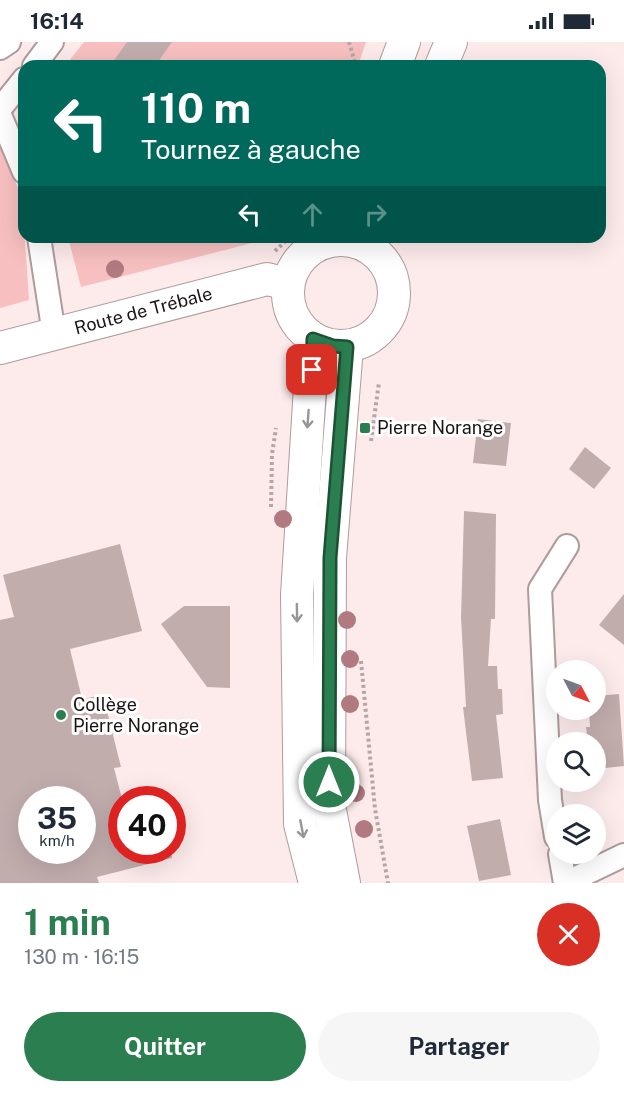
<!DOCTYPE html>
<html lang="fr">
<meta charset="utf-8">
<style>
body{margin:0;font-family:"Public Sans",sans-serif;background:#f6f6f7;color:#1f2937;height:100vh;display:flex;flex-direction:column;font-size:22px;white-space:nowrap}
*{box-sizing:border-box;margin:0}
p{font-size:20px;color:#747a83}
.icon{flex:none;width:33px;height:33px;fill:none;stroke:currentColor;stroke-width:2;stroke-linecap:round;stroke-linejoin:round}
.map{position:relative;height:841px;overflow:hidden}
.sheet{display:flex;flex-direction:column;background:#fff;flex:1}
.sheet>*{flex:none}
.banner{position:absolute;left:18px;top:18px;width:588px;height:183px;border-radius:18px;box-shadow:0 6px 24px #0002;background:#00695c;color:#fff;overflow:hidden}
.needle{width:39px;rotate:131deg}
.fabs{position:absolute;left:546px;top:618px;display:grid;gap:12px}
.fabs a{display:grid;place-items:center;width:60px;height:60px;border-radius:50%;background:#fff;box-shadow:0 6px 24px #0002;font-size:30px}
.speed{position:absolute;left:18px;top:744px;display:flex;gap:12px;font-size:30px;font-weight:700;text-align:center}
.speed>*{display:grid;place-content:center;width:78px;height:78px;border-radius:50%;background:#fff;box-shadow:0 6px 24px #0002;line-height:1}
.speed small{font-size:15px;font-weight:400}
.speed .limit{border:9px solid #d22;background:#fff;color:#111}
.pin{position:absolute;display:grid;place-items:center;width:51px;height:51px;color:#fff;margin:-26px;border-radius:12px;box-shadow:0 3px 9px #0006}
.me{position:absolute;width:66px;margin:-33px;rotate:0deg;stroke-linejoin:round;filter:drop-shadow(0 0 4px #0008)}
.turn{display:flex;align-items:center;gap:21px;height:126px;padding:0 24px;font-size:27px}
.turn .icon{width:78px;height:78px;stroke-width:2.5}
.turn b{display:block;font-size:42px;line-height:51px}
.lanes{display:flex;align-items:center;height:57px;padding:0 24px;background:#0003;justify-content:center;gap:30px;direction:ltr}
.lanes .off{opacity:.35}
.round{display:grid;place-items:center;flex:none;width:63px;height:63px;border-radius:32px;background:#f6f6f7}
.overview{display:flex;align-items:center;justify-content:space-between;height:102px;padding:0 24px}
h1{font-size:36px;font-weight:700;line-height:45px;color:#2b7e4f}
.action{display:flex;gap:12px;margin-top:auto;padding:12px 24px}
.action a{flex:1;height:69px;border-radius:36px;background:#2b7e4f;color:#fff;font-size:24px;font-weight:700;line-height:69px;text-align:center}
.action a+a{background:#f6f6f7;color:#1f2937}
.status{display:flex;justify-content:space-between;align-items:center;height:42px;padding:0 30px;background:#fff;direction:ltr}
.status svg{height:16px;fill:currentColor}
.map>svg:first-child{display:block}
.green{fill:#f7bfc0}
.building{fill:#c2adad;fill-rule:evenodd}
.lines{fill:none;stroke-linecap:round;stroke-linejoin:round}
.street-casing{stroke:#af9b9b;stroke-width:26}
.secondary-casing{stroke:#af9b9b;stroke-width:34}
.path{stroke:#b4a6a6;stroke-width:4;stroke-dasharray:3 3;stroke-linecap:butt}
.street{stroke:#fff;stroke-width:22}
.secondary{stroke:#fff;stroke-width:32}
.tree{fill:#b17a80}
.oneway{stroke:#989595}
.route-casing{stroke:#1c5233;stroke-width:15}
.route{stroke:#2b7e4f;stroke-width:10}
.poi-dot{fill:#2b7e4f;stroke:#fff;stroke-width:2}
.labels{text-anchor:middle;stroke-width:6;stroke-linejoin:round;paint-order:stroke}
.street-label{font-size:18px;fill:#1b1313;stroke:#fff}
.poi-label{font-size:18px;fill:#1b1313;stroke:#fff;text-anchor:start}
</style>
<div class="status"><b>16:14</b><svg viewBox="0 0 49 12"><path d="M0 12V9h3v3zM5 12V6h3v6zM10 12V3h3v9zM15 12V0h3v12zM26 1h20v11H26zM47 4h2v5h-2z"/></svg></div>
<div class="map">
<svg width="624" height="841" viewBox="0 0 624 841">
<rect width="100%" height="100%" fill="#fdebeb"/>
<g class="green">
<polygon points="84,0 366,0 358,24 65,24"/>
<polygon points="0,105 22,155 29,258 0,266"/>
<polygon points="68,195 265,195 260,199 81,245"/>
</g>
<g class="building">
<polygon points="127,0 172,0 155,24 110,24"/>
<polygon points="478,377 511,381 506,424 473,421"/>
<polygon points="585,405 611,426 594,447 569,427"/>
<polygon points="464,469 496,472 495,577 491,577 488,624 497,624 498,647 502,647 503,672 496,673 503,736 472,739 463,665 466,665 461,576"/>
<path d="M120,502l22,87 -72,18 12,50 21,-4 18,72 -7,1 8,31v51h49l1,8 -75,19 2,6h-99v-263l14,-3 -11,-42zM32,758h50v50h-50z"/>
<polygon points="624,552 624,603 599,583"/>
<polygon points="184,564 230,564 230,646 207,645 161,582"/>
<polygon points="619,652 624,724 596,727 596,700 588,700 586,685 590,685 589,668 596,668 596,654"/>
<polygon points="500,777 511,833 479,839 467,784"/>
</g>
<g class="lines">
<defs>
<g id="street">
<polyline points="0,6 9,0"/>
<polyline points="34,24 52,0"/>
<polyline points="0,67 24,37"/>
<polyline points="0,73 24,130"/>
<polyline points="39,195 54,292"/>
<polyline points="556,795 550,758 540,547 567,504"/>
<polyline points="560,812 565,841"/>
<polyline points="566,841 624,813"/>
</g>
<g id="secondary">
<polyline points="395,24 404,0"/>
<polyline points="441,24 451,0"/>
<circle cx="341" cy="251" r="53"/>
<polyline points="313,297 297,553 300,782 315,841"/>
<path id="s1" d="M0,306l267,-69 21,5"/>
<polyline points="344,841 329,763 330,516 347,305"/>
</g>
</defs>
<use href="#street" class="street-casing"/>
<use href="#secondary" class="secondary-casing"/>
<g class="path">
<polyline points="349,0 356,24"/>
<polyline points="275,209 290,195"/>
<polyline points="371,399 379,340"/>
<polyline points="271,465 272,412 276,386"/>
<polyline points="361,619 375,767 388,841"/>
</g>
<use href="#street" class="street"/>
<use href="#secondary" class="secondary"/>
</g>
<g class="tree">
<circle cx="115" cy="227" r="9"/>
<circle cx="283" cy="477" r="9"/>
<circle cx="347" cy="578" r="9"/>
<circle cx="350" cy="617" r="9"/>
<circle cx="350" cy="662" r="9"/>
<circle cx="356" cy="751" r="9"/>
<circle cx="364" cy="787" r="9"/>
</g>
<defs><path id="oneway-shaft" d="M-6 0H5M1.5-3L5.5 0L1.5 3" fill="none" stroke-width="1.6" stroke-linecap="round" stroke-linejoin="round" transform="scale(1.5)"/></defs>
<g class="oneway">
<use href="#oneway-shaft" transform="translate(308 377) rotate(94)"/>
<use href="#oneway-shaft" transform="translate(297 571) rotate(89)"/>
<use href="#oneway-shaft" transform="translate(302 787) rotate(79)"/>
</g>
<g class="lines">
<defs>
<polyline id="route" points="312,328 313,297 333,304 347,305 330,516 329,740"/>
</defs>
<use href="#route" class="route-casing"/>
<use href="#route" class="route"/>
</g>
<g class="poi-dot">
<rect x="359" y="380" width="12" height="12" rx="3"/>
<circle cx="61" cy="673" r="6"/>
</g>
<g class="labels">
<g class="street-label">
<text dy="6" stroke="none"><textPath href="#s1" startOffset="148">Route de Trébale</textPath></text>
</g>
<g class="poi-label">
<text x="377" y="392">Pierre Norange</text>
<text x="73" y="669">Collège<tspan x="73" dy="21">Pierre Norange</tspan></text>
</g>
</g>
</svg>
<div class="fabs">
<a><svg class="needle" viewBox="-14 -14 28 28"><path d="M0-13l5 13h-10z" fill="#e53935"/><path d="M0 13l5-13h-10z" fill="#747a83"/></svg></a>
<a><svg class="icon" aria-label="search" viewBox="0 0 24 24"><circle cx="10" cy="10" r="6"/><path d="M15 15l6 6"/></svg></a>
<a><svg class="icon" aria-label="layers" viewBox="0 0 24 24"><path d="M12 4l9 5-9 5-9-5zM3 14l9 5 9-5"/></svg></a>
</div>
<div class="speed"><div>35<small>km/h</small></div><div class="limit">40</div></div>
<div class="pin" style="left:312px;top:328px;background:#d93025"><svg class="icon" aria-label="arrive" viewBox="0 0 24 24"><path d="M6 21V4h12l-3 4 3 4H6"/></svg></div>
<svg class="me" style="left:329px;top:740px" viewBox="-20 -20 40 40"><circle r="17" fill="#2b7e4f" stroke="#fff" stroke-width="3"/><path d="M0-11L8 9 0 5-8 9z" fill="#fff"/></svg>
<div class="banner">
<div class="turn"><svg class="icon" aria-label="left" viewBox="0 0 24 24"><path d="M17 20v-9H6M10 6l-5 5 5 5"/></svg><div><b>110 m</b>Tournez à gauche</div></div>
<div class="lanes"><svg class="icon" aria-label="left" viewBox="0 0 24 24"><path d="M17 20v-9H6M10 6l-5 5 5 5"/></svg><svg class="icon off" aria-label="ahead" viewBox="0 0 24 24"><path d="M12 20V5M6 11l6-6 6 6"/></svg><svg class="icon off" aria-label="right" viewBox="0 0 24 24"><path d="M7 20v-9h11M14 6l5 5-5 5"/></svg></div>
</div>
</div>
<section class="sheet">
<div class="overview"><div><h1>1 min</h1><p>130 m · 16:15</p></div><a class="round" style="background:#d93025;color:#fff"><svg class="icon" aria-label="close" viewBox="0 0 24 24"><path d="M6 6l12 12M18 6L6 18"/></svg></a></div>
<div class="action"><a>Quitter</a><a>Partager</a></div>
</section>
